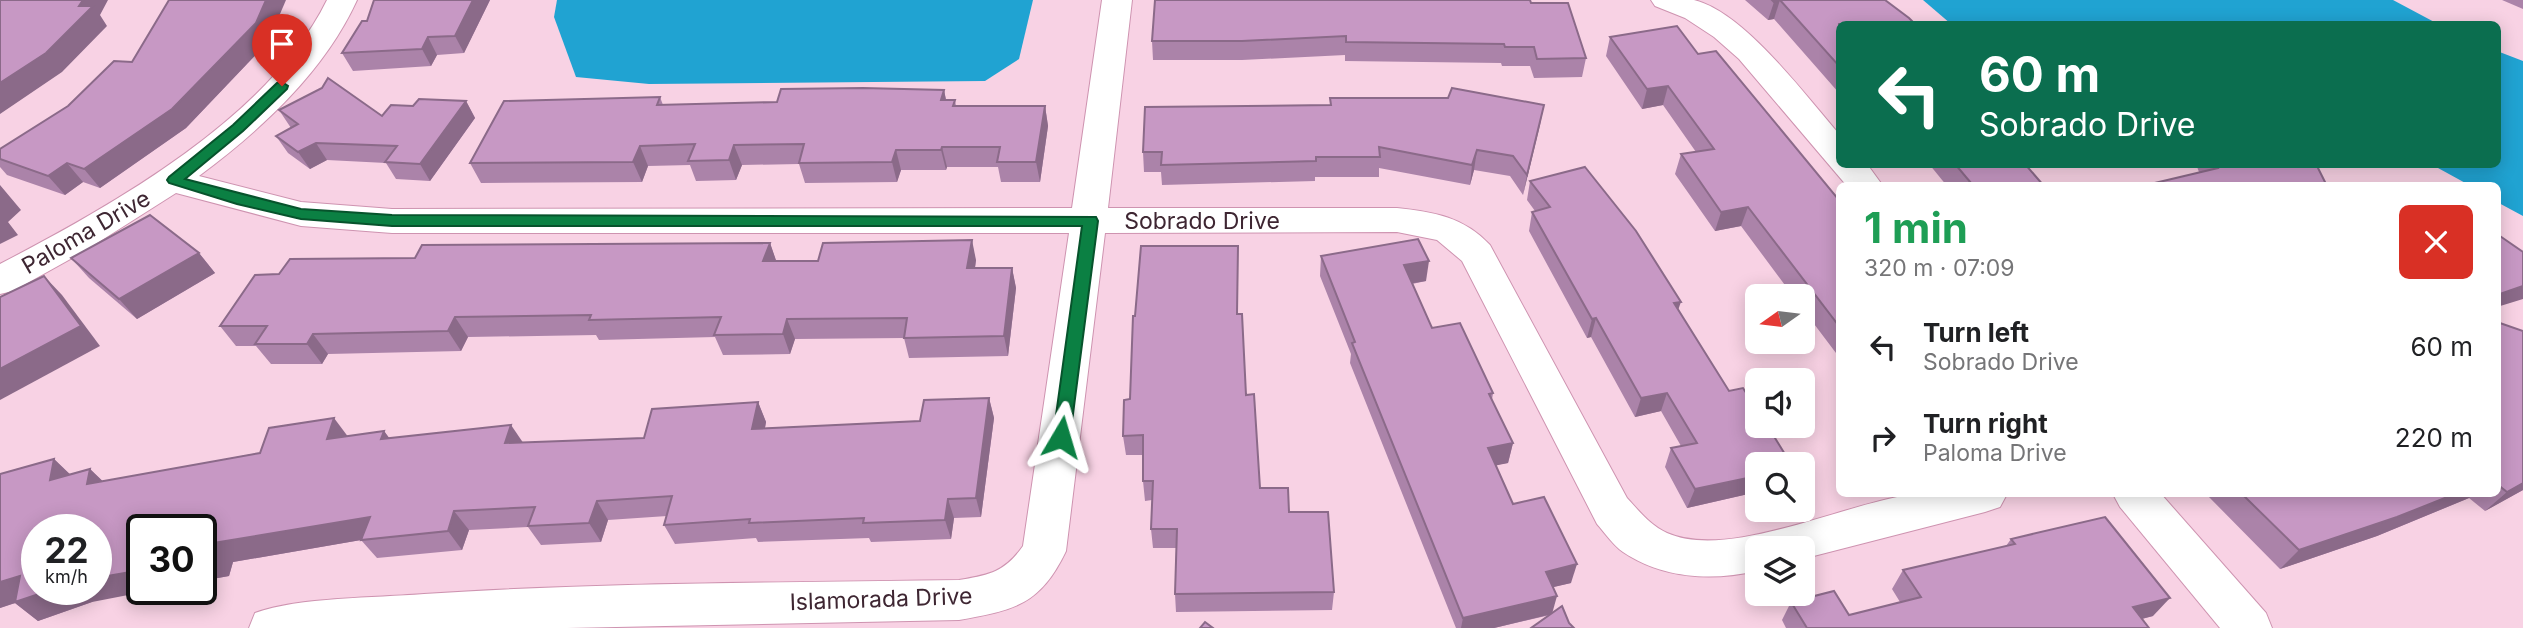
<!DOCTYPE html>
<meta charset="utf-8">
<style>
body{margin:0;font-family:Inter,sans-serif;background:#f6f6f6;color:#202124;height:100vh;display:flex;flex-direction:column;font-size:26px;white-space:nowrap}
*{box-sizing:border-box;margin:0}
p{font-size:23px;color:#757577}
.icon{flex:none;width:38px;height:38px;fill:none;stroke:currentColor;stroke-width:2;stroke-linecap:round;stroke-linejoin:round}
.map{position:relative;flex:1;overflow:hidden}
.details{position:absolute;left:1836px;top:182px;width:665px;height:315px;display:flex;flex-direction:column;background:#fff;border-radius:10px;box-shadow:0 4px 18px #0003}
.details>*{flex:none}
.guide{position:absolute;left:1836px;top:21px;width:665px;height:147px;border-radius:10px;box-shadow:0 4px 18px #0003;background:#0b6e4f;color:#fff;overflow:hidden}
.needle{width:46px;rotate:256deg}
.tools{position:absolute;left:1745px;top:284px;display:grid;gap:14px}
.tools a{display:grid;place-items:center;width:70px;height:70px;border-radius:10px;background:#fff;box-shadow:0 4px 18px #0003;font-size:35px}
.speed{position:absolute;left:21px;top:514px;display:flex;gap:14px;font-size:35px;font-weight:700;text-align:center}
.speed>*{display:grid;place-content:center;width:91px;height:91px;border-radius:50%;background:#fff;box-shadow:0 4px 18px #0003;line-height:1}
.speed small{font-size:18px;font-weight:400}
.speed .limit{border:4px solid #111;border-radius:10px;background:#fff;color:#111}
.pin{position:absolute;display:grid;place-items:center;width:60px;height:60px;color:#fff;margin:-72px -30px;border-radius:50% 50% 50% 0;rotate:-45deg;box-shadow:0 0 7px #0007}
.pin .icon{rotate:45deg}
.me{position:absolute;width:77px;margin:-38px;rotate:7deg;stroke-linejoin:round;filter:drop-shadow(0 0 5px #0008)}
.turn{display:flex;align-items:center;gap:24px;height:147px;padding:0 28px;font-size:32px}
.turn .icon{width:91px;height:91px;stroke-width:2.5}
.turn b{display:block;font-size:49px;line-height:60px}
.round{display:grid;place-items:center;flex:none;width:74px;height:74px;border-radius:10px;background:#f6f6f6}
.head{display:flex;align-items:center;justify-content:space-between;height:119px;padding:0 28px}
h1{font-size:42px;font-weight:700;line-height:52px;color:#1e9e55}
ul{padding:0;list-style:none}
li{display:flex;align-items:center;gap:21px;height:91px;padding:0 28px}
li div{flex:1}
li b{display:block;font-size:26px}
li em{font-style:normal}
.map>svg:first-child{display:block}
.water{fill:#20a3d2}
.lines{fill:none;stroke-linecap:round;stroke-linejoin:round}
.minor-casing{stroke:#ce93b0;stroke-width:2}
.minor{fill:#fff;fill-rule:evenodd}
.wall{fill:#ab83a9}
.shaded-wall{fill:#8b6a89}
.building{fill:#c798c4;stroke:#8b6a89;stroke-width:2}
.route{fill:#0b8043;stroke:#07532c;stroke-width:2}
.labels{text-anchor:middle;stroke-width:6;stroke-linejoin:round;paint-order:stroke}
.street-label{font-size:23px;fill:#3e2632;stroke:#fff}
</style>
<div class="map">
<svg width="2523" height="628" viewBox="0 0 2523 628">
<rect width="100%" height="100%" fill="#f8d2e4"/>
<g class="water">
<polygon points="557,0 1033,0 1019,59 985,81 649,84 576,77 554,17"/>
<polygon points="1923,0 2393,0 2438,24 1951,24"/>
<polygon points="2497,51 2523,61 2523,216 2497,202 2497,186 2469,185 2438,168 2425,165 2497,164"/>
</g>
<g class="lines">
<defs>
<g id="minor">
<path d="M327,0h30c-33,72 -95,129 -158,176l102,26 91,7 680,-1 30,-208h30l-24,208h289c37,4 67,9 93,37l137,253c13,14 23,27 40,35 63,28 182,-32 249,-39 28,-4 63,-3 91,0l-7,13 -15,5 -183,47v-11h-45v23c-45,10 -94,8 -134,-19 -10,-7 -18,-19 -26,-28l-135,-263 -25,-21 -40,-8 -292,1 -39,318c-26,54 -51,59 -107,69l-392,8h-318l6,-15c44,-16 120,-15 169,-19 178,-12 357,-11 535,-14 30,-5 46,-8 64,-34l46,-313h-677l-91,-7 -125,-33 -93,59 -70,39 -13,3v-30c113,-59 269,-146 327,-264z"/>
<path d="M1651,0c13,0 30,0 43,0 50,12 111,95 145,134v30h28l16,22h-36l-108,-127 -25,-22 -29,-19 -30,-12z"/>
<polygon points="2113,494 2161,494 2266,613 2272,628 2220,628 2120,507"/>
</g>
</defs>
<use href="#minor" class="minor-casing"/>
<use href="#minor" class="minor"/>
</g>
<g class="wall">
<polygon points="490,0 464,53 437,55 431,66 353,71 342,53 367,21"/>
<polygon points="1745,0 1885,0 1839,24 1839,93 1774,19 1768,20"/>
<polygon points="2502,0 2523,0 2523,9"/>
<polygon points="1531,3 1586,58 1582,77 1534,78 1530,66 1502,66 1501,63 1345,61 1345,55 1242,60 1153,60 1152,41"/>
<polygon points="1610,37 1698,54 1839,200 1839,357 1802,308 1802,296 1793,296 1741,226 1715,231 1675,174 1681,154 1696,152 1663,105 1642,109 1606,56"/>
<polygon points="268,42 186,128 100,188 83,182 65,195 7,175 0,167 0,149 68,106"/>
<polygon points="322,88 382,116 413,106 466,101 475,118 430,181 396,179 386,163 327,160 310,169 288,153 276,136 291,128 279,110"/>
<polygon points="944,90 946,100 955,100 956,106 1045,106 1048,126 1040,182 1001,182 998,167 947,167 946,170 901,170 897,182 805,183 799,164 742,165 736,180 696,181 690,165 648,166 642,182 481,183 470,163 660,97 663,105 777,102"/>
<polygon points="1330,98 1544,105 1523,195 1510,176 1474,170 1470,185 1379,168 1379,177 1315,177 1315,181 1162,185 1161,172 1144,172 1143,152 1330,105"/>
<polygon points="1929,164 2025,164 2044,186 1947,186"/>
<polygon points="2196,164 2316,164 2199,172"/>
<polygon points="1530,181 1678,310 1757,464 1757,492 1687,508 1665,467 1671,448 1681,446 1661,411 1635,417 1591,337 1587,338 1529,231 1532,212 1535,211 1527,200"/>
<polygon points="770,243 776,261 976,260 975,268 1012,268 1016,288 1008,356 909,358 904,338 795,339 790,354 723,355 715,337 599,340 596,335 468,337 461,351 328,354 322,364 271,364 256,346 236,346 220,326 279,274 415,258"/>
<polygon points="1238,246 1238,314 1246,395 1260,488 1289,512 1334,592 1332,610 1176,612 1175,594 1176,548 1153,548 1151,529 1152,500 1145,501 1143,481 1143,455 1126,455 1123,436 1130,399 1135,316"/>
<polygon points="199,253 215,273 137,319 89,278 71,258"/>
<polygon points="1321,256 1426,281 1412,284 1432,328 1493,393 1492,400 1513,443 1508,463 1495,465 1513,504 1571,583 1553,587 1550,615 1494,628 1456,628 1350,363 1351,354 1320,276"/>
<polygon points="2497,322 2523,490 2485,511 2469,498 2377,536 2280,569 2207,495 2208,494 2497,494"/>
<polygon points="989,398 994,418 981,517 954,518 951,539 871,542 869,538 758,542 756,538 675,544 664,525 667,516 608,520 601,542 541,545 528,527 469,530 462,550 377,558 361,540 233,562 229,576 201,581 201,530 92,602 38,621 15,603 0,608 0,474 54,459 70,475 90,469 103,482 348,436 384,431 389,438 523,443 644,438 758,402 766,422 765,428 920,421"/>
<polygon points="2011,539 2153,616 2142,619 2149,628 1786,628 1782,620 1791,602 1849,615 1900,602 1892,589 1903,570 2006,546"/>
</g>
<g class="shaded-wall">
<polygon points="83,0 108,0 100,15 107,26 62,72 0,114 0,83 79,6"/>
<polygon points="266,0 286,0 268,42 186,128 100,188 84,169"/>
<polygon points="473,0 490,0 464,53 455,36"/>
<polygon points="1780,0 1774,19 1768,20 1774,2"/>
<polygon points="428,37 437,55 431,66 422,49"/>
<polygon points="1668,86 1663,105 1642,109 1647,89"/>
<polygon points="944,90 948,110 941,100"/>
<polygon points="466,101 475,118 430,181 420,164"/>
<polygon points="1544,105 1540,125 1523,195 1527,175"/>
<polygon points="1045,106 1048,126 1040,182 1036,162"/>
<polygon points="316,143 327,160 310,169 298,152"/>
<polygon points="734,145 742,165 736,180 729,160"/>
<polygon points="640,146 648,166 642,182 633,162"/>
<polygon points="942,147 947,167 946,170 941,150"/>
<polygon points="896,150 901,170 897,182 892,162"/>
<polygon points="1477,150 1474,170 1470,185 1472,165"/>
<polygon points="67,163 83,182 65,195 48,176"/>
<polygon points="0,185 21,210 8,222 18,235 0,244"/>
<polygon points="1748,207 1741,226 1715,231 1721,212"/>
<polygon points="972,240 976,260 972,288 967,268"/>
<polygon points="770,243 777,263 763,261"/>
<polygon points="199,253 215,273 137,319 119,299"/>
<polygon points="1429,261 1426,281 1402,285 1404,265"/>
<polygon points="1012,268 1016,288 1008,356 1004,336"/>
<polygon points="44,276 62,295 100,346 0,400 0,369"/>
<polygon points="2523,286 2523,299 2497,307 2497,295"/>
<polygon points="1681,302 1674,321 1674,303"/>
<polygon points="455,317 468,337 461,351 448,331"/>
<polygon points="1596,318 1591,337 1587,338 1592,319"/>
<polygon points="787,319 795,339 790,354 783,334"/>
<polygon points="313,334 328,354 322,364 307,344"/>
<polygon points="1667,393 1661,411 1635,417 1641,398"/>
<polygon points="989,398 994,418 981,517 976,498"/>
<polygon points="758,402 766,422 761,448 752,429"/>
<polygon points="334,418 349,438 327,439"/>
<polygon points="511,425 524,444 505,443"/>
<polygon points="384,431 398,450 381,439"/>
<polygon points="1513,443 1508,463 1484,468 1488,448"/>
<polygon points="54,459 74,478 50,480"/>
<polygon points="90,469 110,488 87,484"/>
<polygon points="1757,476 1757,492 1687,508 1695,489"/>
<polygon points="2523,483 2523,490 2485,511 2507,492"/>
<polygon points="2455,494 2474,494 2469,498 2377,536 2280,569 2299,550"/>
<polygon points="948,499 954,518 951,539 945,520"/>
<polygon points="597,501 608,520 601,542 589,523"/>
<polygon points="454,511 469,530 462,550 448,531"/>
<polygon points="370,517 361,540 233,562 229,576 201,581 201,558 214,543"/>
<polygon points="1577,564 1571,583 1541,590 1546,572"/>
<polygon points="142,570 142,590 154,590 92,602 38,621 15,603 0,608 0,582 20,576 51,590 96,590 96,578"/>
<polygon points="1557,596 1552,614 1494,628 1461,628 1463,618"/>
<polygon points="2170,598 2153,616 2117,625 2133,607"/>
</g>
<g class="building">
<polygon points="0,0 83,0 79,6 93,6 46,53 0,83"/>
<polygon points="169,0 266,0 256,23 172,109 84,169 67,163 48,176 0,159 0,149 68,106 114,61 132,62"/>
<polygon points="374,0 473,0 455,36 428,37 422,49 342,53 362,21 367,21"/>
<polygon points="1155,0 1530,0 1531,3 1568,3 1586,58 1537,59 1534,47 1505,47 1504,44 1346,42 1346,36 1242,41 1152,41"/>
<polygon points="1772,0 1885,0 1909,18 1915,24 1839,24 1839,66 1780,0 1774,2"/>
<polygon points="1677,26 1698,54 1716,51 1839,200 1839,326 1748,207 1721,212 1681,154 1714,149 1668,86 1647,89 1610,37"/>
<polygon points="328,78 382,116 391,105 413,106 419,99 466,101 420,164 385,162 397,146 316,143 298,152 276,136 298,124 279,110 322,88"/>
<polygon points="863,88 944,90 941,100 955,100 953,106 1045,106 1036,162 997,162 1000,147 942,147 941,150 896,150 892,162 799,163 804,144 734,145 729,160 688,161 695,144 640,146 633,162 470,163 504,101 660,97 657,105 777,102 781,89"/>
<polygon points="1452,88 1544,105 1527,175 1513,156 1477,150 1472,165 1379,147 1380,157 1316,157 1316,161 1161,165 1162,152 1143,152 1145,107 1331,105 1330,98 1448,98"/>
<polygon points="1955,164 2025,164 2044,186 1958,186 1971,183"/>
<polygon points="2216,164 2316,164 2327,186 2142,186 2218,168"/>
<polygon points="1585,167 1636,231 1681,302 1674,303 1729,391 1743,388 1757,410 1757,425 1767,425 1791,464 1757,464 1757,476 1695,489 1671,448 1697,443 1667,393 1641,398 1596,318 1592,319 1532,212 1550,207 1530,181"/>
<polygon points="150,215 199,253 119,299 71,258"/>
<polygon points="2497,234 2523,252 2523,286 2497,295"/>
<polygon points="1418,239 1429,261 1404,265 1432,328 1460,323 1493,393 1489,394 1513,443 1488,448 1513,504 1544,497 1577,564 1546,572 1557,596 1463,618 1352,343 1355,342 1321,256"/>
<polygon points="972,240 967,268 1012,268 1004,336 904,338 907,318 787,319 783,334 714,335 721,317 589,320 591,315 455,317 448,331 313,334 307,344 255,344 267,326 220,326 255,275 279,274 290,259 415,258 422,245 770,243 763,261 818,261 823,243"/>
<polygon points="1141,246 1238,246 1237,314 1242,314 1246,395 1254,394 1260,488 1288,488 1289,512 1328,512 1334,592 1175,594 1177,529 1151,529 1153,481 1143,481 1143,435 1123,436 1124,400 1130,399 1133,316 1135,316"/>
<polygon points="44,276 81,326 0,369 0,297"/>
<polygon points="2497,322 2523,331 2523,483 2507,492 2497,484"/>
<polygon points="989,398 976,498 948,499 945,520 863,523 864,518 749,523 750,519 664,525 672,496 597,501 589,523 528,526 535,507 454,511 448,531 361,540 370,517 214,543 210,557 201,558 201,530 142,530 142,570 96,578 96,530 37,530 37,590 51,590 15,602 20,576 0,582 0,474 54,459 50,480 90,469 87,484 260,453 269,428 334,418 327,439 384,431 381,439 511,425 505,443 644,438 652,409 758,402 752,429 920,421 924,400"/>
<polygon points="2242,494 2455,494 2397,517 2299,550"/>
<polygon points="2105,517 2170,598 2133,607 2149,628 1807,628 1791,602 1834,591 1849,615 1921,597 1903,570 2015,544 2011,539"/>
<polygon points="1562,606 1569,623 1574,628 1531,628"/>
<polygon points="1205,622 1213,628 1200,628"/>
</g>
<polygon class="route" points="282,82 288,86 287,89 243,131 185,179 301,209 392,215 1096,217 1098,221 1070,437 1067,441 1055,441 1053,437 1082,226 392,226 301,219 237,204 169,183 167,180 169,177 233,125 277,83"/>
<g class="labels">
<g class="street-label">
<text x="1202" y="229">Sobrado Drive</text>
<text transform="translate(86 232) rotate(-30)" y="8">Paloma Drive</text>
<text transform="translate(881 599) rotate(-2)" y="8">Islamorada Drive</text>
</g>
</g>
</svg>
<div class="tools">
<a><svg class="needle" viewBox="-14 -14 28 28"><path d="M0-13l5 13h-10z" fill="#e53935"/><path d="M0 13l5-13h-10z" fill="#757577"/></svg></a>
<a><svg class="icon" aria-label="sound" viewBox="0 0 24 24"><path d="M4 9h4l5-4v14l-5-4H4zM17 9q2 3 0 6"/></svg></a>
<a><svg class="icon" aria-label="search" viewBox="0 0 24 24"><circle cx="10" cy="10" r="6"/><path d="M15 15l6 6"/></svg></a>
<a><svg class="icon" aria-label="layers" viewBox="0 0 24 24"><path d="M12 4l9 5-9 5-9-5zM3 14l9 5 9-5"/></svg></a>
</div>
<div class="speed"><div>22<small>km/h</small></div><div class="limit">30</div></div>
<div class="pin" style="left:282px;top:86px;background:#d93025"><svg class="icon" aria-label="arrive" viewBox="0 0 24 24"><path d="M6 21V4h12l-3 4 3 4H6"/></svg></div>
<svg class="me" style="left:1061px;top:437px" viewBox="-20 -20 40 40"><path d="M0-17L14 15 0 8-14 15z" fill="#0b8043" stroke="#fff" stroke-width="4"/></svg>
<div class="guide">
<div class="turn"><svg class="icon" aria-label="left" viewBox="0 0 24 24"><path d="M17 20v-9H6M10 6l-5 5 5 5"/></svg><div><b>60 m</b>Sobrado Drive</div></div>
</div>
<section class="details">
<div class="head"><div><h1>1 min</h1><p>320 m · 07:09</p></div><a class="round" style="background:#d93025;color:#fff"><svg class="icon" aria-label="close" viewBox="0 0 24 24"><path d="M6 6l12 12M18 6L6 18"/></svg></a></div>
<ul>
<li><svg class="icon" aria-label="left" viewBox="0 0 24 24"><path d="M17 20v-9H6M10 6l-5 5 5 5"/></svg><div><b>Turn left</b><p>Sobrado Drive</p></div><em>60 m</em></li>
<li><svg class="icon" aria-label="right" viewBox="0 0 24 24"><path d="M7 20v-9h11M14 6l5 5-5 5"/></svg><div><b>Turn right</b><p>Paloma Drive</p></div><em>220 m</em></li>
</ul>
</section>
</div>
